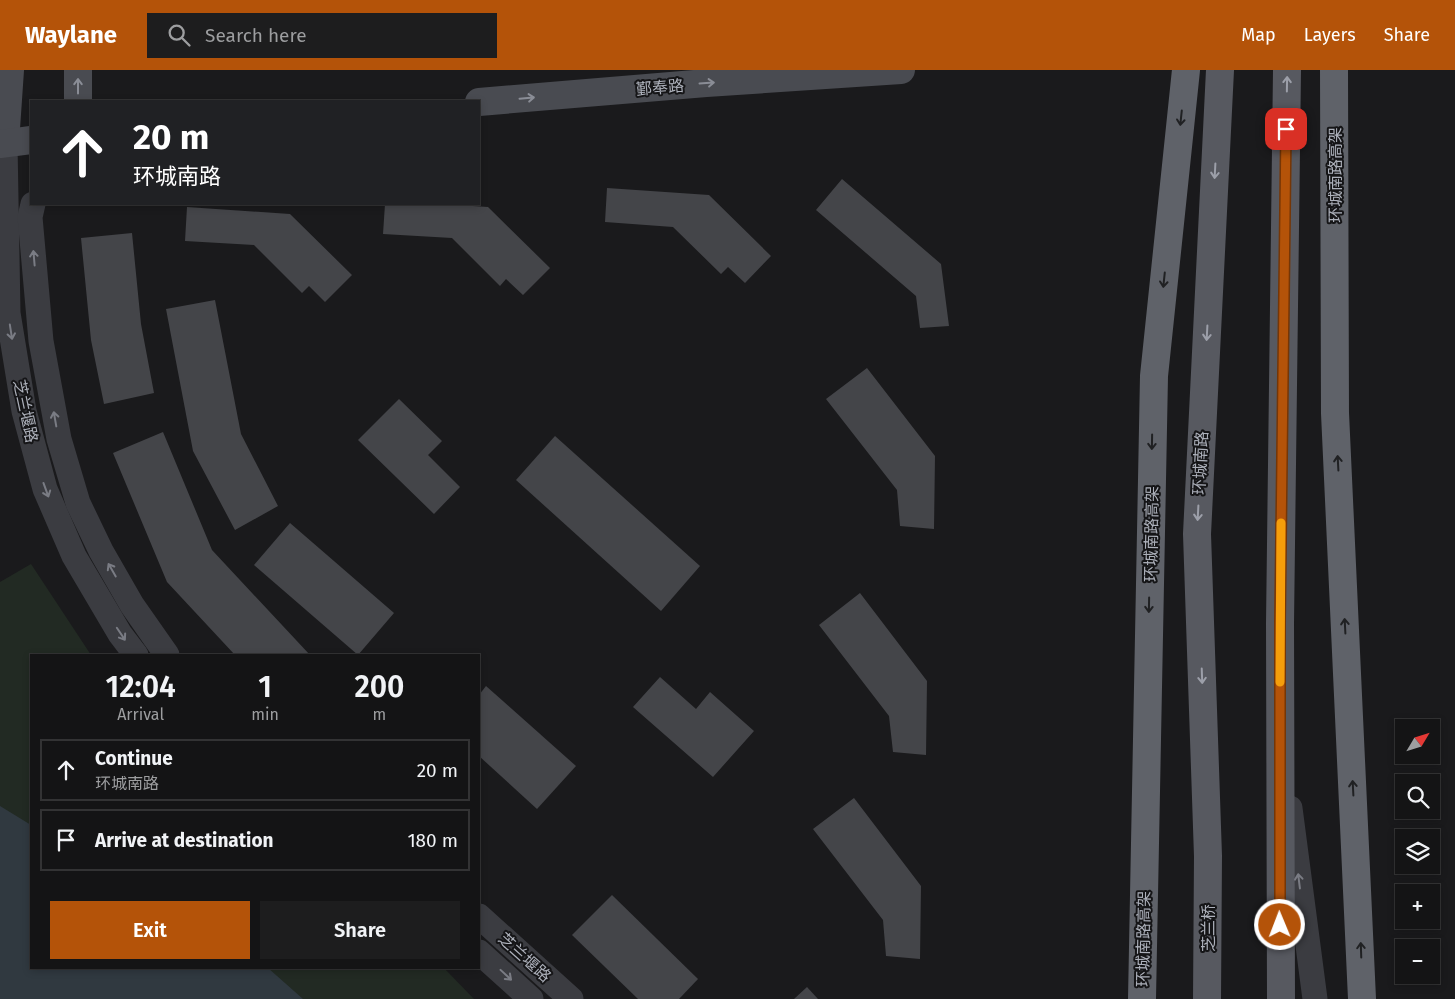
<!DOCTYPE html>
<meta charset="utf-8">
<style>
body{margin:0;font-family:"Fira Sans","Noto Sans SC",sans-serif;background:#1d1d1e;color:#f1f3f6;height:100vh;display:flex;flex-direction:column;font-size:19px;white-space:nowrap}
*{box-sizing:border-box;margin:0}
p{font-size:16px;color:#9d9ea0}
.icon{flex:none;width:28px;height:28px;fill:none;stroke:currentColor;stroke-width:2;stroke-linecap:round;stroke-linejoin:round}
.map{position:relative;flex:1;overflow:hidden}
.sheet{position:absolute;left:30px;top:584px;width:450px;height:315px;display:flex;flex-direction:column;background:#141415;border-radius:0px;box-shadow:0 2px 8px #0003,0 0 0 1px #333334}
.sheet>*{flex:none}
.guide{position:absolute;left:30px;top:30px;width:450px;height:105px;border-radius:0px;box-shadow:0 2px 8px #0003,0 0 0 1px #333334;background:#202124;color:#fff;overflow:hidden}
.needle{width:32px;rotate:52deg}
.fabs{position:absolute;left:1395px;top:649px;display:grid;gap:10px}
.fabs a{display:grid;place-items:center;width:45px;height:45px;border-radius:0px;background:#141415;box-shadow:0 2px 8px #0003,0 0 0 1px #333334;font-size:25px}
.pin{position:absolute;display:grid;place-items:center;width:42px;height:42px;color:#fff;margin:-21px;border-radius:10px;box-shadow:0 2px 8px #0006}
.me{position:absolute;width:55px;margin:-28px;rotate:359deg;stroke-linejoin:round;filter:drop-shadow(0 0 4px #0008)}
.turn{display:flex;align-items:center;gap:18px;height:105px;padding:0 20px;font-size:22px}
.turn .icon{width:65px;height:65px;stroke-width:2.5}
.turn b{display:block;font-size:35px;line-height:42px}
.eta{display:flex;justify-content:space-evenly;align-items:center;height:85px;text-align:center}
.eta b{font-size:30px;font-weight:600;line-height:35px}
.cta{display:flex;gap:10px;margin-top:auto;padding:10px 20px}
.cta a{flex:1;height:58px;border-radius:0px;background:#b45309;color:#fff;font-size:20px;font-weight:600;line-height:58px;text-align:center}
.cta a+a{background:#1d1d1e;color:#f1f3f6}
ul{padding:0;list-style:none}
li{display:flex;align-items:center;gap:15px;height:62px;margin:0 10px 8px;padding:0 10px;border:2px solid #333334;border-radius:0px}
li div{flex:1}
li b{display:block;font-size:19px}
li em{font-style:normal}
header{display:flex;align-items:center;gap:30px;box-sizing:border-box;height:70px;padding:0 25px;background:#b45309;color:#fff}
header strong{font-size:24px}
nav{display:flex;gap:28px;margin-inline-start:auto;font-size:18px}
.search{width:350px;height:45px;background:#1d1d1e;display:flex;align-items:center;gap:12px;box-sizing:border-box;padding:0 18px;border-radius:0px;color:#9d9ea0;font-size:19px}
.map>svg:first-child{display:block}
.green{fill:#222a23}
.water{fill:#303940}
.building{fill:#444549}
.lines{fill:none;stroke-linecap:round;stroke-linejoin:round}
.tertiary{stroke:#3b3c41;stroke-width:25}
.secondary{stroke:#494b51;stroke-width:28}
.primary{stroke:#575960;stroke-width:28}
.trunk{stroke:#5f6269;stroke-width:28}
.oneway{stroke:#8a8d96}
.oneway2{stroke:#9c9fa9}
.oneway3{stroke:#202123}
.oneway4{stroke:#7a7c84}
.route-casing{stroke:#753606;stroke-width:12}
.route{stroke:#b45309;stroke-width:9}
.slow{stroke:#f59e0b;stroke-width:9}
.labels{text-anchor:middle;stroke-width:4;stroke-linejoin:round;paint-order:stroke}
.street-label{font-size:16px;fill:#adb1bb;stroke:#151517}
</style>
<header>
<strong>Waylane</strong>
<div class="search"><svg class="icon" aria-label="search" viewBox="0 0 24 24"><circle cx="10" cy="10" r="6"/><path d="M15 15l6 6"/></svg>Search here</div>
<nav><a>Map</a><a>Layers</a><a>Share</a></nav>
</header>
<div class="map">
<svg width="1455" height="929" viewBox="0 0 1455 929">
<rect width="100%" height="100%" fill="#1a1a1c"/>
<g class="green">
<polygon points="31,494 91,585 31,585 31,763 0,743 0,512"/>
<polygon points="234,898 444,898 474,929 279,929"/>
</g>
<polygon class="water" points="0,736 31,755 31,898 268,898 303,929 0,929"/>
<g class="building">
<polygon points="842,109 941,194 949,256 920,258 916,226 816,140"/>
<polygon points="607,118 709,125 771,186 745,213 728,197 721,204 673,157 605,152"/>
<polygon points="385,134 442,134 488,137 550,198 523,225 506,209 500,216 452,168 383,164"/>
<polygon points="187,137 290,144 352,205 325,232 309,216 302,223 254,175 185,171"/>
<polygon points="132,163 141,254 154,323 104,334 91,270 81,168"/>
<polygon points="215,230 241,364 278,436 235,460 193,381 166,239"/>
<polygon points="867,298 935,386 934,459 900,456 897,420 826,329"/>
<polygon points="399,329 442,371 428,385 460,417 434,444 358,370"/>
<polygon points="163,362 212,480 310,585 235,585 167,512 113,383"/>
<polygon points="555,366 700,496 661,541 516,410"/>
<polygon points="290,453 394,543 358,585 254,495"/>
<polygon points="860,523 927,611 926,685 893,682 889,646 819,555"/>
<polygon points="660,607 696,639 710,622 754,661 713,707 633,637"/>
<polygon points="486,616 576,696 537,739 479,686 479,625"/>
<polygon points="854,728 921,816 920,889 886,886 883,850 813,759"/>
<polygon points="612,825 698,909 679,929 638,929 572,865"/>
<polygon points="807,917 818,929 794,929"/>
</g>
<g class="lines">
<g class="tertiary">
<polyline points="5,73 8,243 24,341 45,419 74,486 120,564 136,585"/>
<polyline points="33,134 30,147 41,271 59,369 78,433 101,481 132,535 167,585"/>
<polyline points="1290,738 1315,929"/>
<polyline points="479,846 571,929"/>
<polyline points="479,882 531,929"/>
</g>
<g class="secondary">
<polyline points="78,0 78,31"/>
<polyline points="479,32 706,13 901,0"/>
<polyline points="5,73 10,0"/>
<polyline points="0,74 31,70"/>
</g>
<g class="primary">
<polyline points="1207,929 1208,786 1197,464 1220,0"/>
<polyline points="1281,929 1280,553 1287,0"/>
</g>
<g class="trunk">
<polyline points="1334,0 1335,343 1362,929"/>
<polyline points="1142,929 1154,306 1186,0"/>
</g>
</g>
<defs><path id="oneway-shaft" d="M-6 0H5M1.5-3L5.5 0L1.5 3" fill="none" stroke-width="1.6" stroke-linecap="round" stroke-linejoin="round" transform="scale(1.25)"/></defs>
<g class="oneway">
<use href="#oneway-shaft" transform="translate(707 13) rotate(-4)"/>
<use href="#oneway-shaft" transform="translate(78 16) rotate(-90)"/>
<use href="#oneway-shaft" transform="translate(527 28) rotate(-5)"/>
</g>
<g class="oneway2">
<use href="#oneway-shaft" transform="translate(1287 14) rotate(-89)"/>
<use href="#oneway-shaft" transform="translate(1215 101) rotate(93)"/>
<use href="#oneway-shaft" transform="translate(1207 263) rotate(93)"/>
<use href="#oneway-shaft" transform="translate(1198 443) rotate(93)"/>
<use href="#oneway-shaft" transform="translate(1202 606) rotate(88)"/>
</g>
<g class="oneway3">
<use href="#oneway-shaft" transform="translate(1181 48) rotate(96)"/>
<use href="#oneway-shaft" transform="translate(1164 210) rotate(96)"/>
<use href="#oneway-shaft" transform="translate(1152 372) rotate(91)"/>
<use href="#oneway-shaft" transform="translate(1338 393) rotate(-93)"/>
<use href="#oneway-shaft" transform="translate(1149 535) rotate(91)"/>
<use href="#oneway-shaft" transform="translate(1345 556) rotate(-93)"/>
<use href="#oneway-shaft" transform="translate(1353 718) rotate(-93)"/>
<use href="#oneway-shaft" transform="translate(1361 880) rotate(-92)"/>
</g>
<g class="oneway4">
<use href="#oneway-shaft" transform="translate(34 188) rotate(-95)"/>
<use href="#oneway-shaft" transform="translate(11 262) rotate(81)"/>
<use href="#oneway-shaft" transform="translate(55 349) rotate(-100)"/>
<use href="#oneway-shaft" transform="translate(46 420) rotate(70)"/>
<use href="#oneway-shaft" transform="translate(112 500) rotate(-120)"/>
<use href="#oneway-shaft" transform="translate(121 564) rotate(56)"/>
<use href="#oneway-shaft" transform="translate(1299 811) rotate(-97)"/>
<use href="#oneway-shaft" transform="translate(506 905) rotate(43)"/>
</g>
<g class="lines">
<defs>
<polyline id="route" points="1280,855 1280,553 1286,59"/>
</defs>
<use href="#route" class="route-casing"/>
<use href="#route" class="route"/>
<polyline class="slow" points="1280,612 1281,453"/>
</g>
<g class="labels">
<g class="street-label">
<text transform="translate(660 17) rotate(-5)" y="6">鄞奉路</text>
<text transform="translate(1335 105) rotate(-90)" y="6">环城南路高架</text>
<text transform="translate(26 341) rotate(78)" y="6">芝兰堰路</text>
<text transform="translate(1200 393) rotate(-87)" y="6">环城南路</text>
<text transform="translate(1151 464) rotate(-89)" y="6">环城南路高架</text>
<text transform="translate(1208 858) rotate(-90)" y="6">芝兰桥</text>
<text transform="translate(1143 869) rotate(-89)" y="6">环城南路高架</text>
<text transform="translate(525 887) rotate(42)" y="6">芝兰堰路</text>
</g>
</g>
</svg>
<div class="fabs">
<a><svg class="needle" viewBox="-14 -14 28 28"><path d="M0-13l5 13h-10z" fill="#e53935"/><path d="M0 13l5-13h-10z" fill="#9d9ea0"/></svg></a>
<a><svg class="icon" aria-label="search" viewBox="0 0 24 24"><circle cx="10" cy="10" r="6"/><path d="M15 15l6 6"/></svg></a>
<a><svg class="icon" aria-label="layers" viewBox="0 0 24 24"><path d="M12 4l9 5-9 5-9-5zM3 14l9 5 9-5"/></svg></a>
<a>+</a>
<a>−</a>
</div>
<div class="pin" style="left:1286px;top:59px;background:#d93025"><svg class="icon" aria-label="arrive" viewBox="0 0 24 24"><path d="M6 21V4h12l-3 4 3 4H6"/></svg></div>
<svg class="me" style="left:1280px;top:855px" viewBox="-20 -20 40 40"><circle r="17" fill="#b45309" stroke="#fff" stroke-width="3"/><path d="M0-11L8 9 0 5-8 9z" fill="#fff"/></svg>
<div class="guide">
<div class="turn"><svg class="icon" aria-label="ahead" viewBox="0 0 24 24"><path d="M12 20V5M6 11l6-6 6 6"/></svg><div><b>20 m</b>环城南路</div></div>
</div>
<section class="sheet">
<div class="eta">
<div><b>12:04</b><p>Arrival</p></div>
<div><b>1</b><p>min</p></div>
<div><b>200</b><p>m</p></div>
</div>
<ul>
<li><svg class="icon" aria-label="ahead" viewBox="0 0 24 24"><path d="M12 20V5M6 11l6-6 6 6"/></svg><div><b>Continue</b><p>环城南路</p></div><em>20 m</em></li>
<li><svg class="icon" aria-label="arrive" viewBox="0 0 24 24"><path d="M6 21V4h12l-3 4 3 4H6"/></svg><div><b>Arrive at destination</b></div><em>180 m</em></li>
</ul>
<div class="cta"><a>Exit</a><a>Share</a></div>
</section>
</div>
